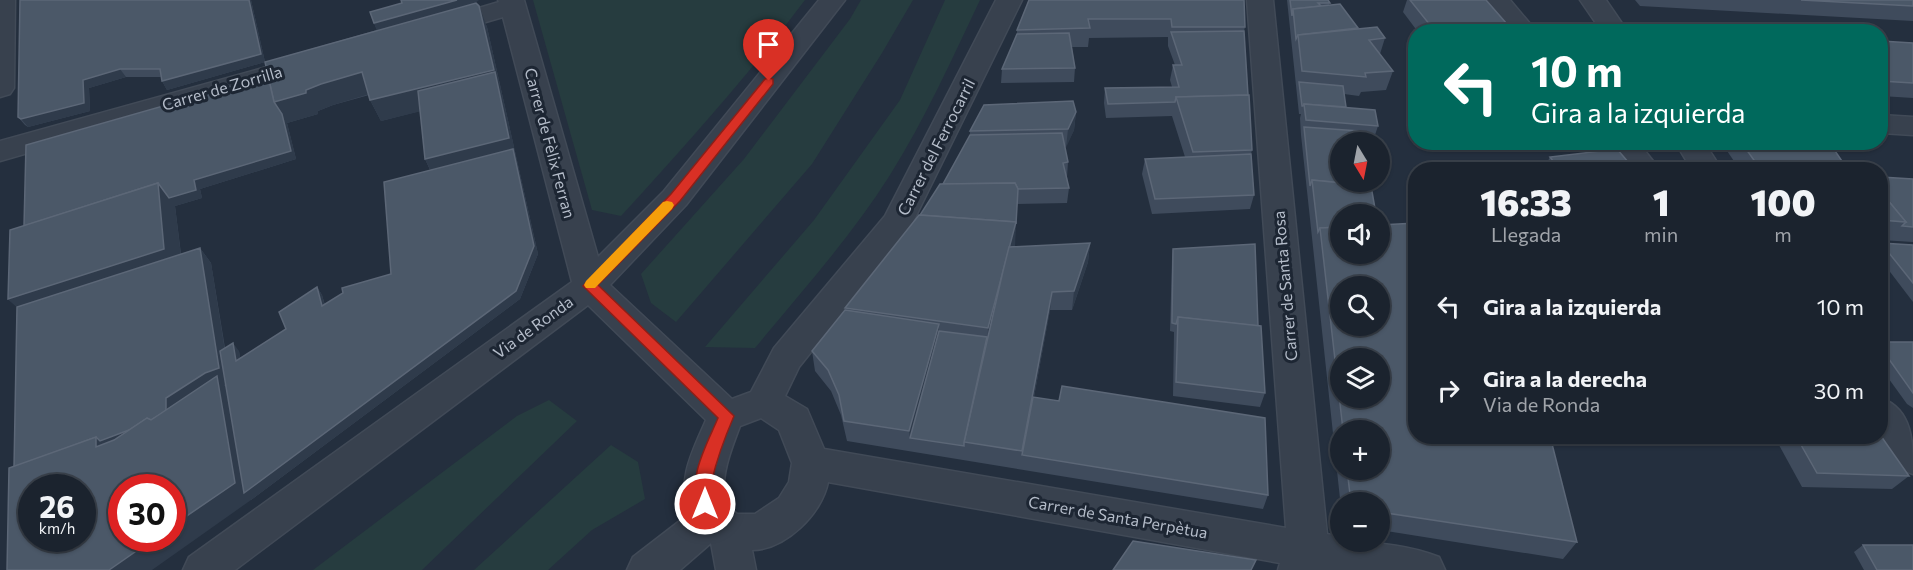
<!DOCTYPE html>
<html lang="es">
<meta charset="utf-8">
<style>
body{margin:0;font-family:Commissioner,sans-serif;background:#242b36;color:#f1f3f6;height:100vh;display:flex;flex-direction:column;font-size:22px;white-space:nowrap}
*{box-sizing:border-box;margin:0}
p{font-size:20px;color:#a0a4aa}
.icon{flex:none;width:33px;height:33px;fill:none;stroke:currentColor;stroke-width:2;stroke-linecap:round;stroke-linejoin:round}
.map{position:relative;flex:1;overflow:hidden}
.panel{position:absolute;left:1408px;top:162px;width:480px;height:282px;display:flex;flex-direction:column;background:#1b232e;border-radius:24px;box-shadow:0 2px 4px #0004,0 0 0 2px #39404a}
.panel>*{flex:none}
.guide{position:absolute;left:1408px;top:24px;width:480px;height:126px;border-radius:24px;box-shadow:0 2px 4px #0004,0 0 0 2px #39404a;background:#00695c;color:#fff;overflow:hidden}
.needle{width:39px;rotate:170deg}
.fabs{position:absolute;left:1330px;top:132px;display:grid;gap:12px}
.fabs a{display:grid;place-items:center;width:60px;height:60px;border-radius:50%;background:#1b232e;box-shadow:0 2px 4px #0004,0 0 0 2px #39404a;font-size:30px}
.speed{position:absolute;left:18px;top:474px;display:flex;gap:12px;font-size:30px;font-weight:700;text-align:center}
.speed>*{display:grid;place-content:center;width:78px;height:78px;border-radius:50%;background:#1b232e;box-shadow:0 2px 4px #0004,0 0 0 2px #39404a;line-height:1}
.speed small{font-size:15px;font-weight:400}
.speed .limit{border:9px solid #d22;background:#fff;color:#111}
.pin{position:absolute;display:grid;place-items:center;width:51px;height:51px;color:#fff;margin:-62px -26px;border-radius:50% 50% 50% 0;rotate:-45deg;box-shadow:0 0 6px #0007}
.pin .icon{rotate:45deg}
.me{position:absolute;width:66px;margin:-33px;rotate:0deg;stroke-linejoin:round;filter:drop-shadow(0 0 4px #0008)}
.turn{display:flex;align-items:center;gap:21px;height:126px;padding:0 24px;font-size:27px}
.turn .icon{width:78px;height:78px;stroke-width:2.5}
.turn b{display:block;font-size:42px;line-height:51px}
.eta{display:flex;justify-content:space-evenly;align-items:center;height:102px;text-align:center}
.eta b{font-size:36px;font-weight:800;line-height:42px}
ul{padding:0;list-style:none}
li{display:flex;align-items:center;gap:18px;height:84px;padding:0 24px}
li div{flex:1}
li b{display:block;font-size:22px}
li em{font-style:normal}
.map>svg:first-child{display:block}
.green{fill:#263c3f}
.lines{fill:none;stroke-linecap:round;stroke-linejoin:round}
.street-casing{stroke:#414a57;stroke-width:3}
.street{fill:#38414e;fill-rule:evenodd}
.wall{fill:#3f4b5c;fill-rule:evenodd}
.shaded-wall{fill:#2f3b4b}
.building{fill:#4b5868;stroke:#5c6777;stroke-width:1.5;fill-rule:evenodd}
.route{fill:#d93025;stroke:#8d1f18;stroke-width:1.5}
.slow{fill:#f59e0b}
.labels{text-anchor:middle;stroke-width:6;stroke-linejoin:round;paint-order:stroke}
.street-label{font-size:16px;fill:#b4bcc9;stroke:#1d2633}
</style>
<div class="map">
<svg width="1913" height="570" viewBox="0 0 1913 570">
<rect width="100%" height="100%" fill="#242f3e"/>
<g class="green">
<path d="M533,0h272c-57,76 -120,146 -184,216l-29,-6z"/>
<polygon points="861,0 913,0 882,53 812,164 676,322 651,303 641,274 744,159 850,19"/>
<path d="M945,0h35c-27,57 -56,121 -90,175 -39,62 -88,116 -135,173l-50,-1 109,-127 86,-120z"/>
<polygon points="549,400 577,421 422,570 313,570 517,416"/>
<polygon points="611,445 638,462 645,499 592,530 548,570 474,570"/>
</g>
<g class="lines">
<defs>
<g id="street">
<polygon points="0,0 15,0 14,88 10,94 0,97"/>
<path d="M498,0h26l74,257 66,-66 155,-191h26l-159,205 -76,80 122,114 19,-7 23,-44 111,-132 111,-216h26l-113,230 -110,137 -14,29 22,13 17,40 462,79 -39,-528h26l54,534 14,3v5c33,0 68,3 98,15l6,13h-167l2,-7 -452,-81c-6,32 -43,68 -76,68l4,20h-40l-5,-27 -31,27h-53l6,-13 57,-44c-15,-31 4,-65 16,-93l-118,-115 -353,265h-52l6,-13 383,-275 -69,-265 -62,18 -9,-3 -4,-5 4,-5 67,-20zM761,418l18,12 13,33 -3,19 -10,16 -24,16h-18l-13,-11c-3,-28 6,-51 16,-77z"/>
<polygon points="1483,0 1510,0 1537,32 1510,32"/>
<polygon points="1580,0 1606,0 1628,32 1602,32"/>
<polygon points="310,55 319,57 323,63 319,69 0,161 0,141"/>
<polygon points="1881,115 1913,117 1913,135 1881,133"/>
<polygon points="1607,142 1638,142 1660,170 1628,170"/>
<polygon points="1675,142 1704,142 1722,170 1692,170"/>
<path d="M1881,398c32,12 32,44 32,76l-13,-5 -23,-33h4z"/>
</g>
</defs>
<use href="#street" class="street-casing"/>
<use href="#street" class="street"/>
</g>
<g class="wall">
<path d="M251,0l14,62 112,-32 -3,-7 102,-20 11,24 51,227 -18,45 -269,201 -237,-33 3,-160 -9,-8 16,-73 244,-150 -3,-14 -98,28 -5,-9 -1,-4h-35l-37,11 1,23 -62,16 -3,-2 -7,-8zM369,95l1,5 11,21 39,-10 5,48 5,11 -39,104 -66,31 -3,-10 -5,-8 -31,42 -46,29 -1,-7 -14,-3 -14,-85 -11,-15 -19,6 -6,-48 27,-8 -2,-9 96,-30 -9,-36 31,-9v-3l15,-6z"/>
<polygon points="1029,0 1245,27 1244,31 1252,150 1251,154 1254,195 1250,209 1152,214 1142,174 1145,159 1185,157 1172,116 1106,118 1104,103 1105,88 1172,87 1170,80 1173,65 1175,65 1168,46 1168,37 1089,38 1088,47 1072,47 1075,68 1074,82 1001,83 1002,69 1017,34 1017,30"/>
<path d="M1287,0h41l2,3 -1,2 29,23 27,10 -5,16 13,17 -7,19 -25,2 -2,4 -15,-2 2,13 32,19 -5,15 -13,-1 -19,2 75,294h134l27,106 -14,17 -183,-29v-28h-39v6l-40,-373 -1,-17 1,-4h-2zM1341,430h39v40h-39z"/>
<polygon points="1407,0 1486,0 1514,32 1418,32 1403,12"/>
<polygon points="1635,0 1913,0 1913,21 1640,6"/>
<polygon points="1881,41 1913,43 1913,98 1881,96"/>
<polygon points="1076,112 1074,130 1065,148 1068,162 1067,177 1069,188 1067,203 1017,204 1014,247 1090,243 1088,262 1072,310 1050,310 1034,397 1268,495 1263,509 847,441 841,415 831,391 815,371 812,351 920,215 943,184 970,135 970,131"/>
<polygon points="1721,142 1829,142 1848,170 1740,170"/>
<polygon points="1550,157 1635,170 1543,170"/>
<polygon points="1881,177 1913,179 1913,242 1881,240"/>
<polygon points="1881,243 1913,245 1913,302 1881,260"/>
<polygon points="1173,249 1258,326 1265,393 1260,407 1173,396 1174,332 1170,331 1172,257"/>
<polygon points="1881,342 1913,342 1913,408 1907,404 1881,368"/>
<polygon points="1774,436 1881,436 1909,476 1892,489 1802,487"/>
<polygon points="1863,545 1913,570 1864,570 1854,552"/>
</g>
<g class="shaded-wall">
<polygon points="249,0 251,0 265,62 167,90 162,81"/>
<polygon points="457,0 479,0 474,4 377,31 374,23"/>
<polygon points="479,6 487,27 538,254 520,299 251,500 152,570 109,570 155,538 172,538 172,526 30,486 96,437 166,398 200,248 211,263 230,382 224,385 232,394 516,291 434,178 425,159 499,92 381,121 370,100"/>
<polygon points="120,69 126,77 89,88 90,111 28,127 21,119 83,80"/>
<polygon points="362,72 373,93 333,105 318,111 318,114 287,123 296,159 200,189 202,198 175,206 183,272 31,321 8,299 158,183 194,180 274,102 321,84"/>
<polygon points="1076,112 1074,130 1066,148 1068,129"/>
<polygon points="1018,189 1015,246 987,351 988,328"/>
<polygon points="1090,243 1088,262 1072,310 1074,291"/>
<polygon points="317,287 322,295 327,314 322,306"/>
<polygon points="1052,292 1050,310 1023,456 1022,455"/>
<polygon points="939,324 939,345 910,438 909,431"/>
<polygon points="233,343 239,351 242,369 236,361"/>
</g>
<g class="building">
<polygon points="20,0 249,0 261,54 162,81 160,69 120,69 83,80 84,103 21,119 18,117"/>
<polygon points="401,0 457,0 374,23 370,12 402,3"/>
<polygon points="1029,0 1244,0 1245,27 1172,27 1171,19 1088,19 1090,28 1017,30"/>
<polygon points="1290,0 1328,0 1330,3 1318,3 1321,6 1293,9 1292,16"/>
<polygon points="1410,0 1486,0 1514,32 1453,32 1447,23 1430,25"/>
<polygon points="1801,0 1913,0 1913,6"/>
<polygon points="476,3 479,6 494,70 370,100 362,72 321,84 306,90 306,93 274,102 265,62"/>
<polygon points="1340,4 1358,28 1298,35 1296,39 1293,9"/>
<polygon points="1377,27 1385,38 1369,40 1393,71 1365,73 1366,77 1302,71 1298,35"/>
<polygon points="1655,27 1726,32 1658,32"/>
<polygon points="1244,31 1248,95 1176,97 1175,102 1108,104 1105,88 1179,87 1173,65 1182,65 1171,32"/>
<polygon points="1069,33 1075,68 1002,69 1017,34"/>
<polygon points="1881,41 1913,43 1913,83 1881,81"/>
<polygon points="495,72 509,138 425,159 418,91"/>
<polygon points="268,76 274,102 282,114 291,151 194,180 196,190 169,198 158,183 24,226 26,145"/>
<polygon points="1299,82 1343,86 1346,107 1304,104 1303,106 1302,106"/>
<polygon points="1249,95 1252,150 1193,152 1176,97"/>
<polygon points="1073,101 1076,112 1068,129 970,131 984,105"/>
<polygon points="1304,104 1375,110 1378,126 1306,120"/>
<polygon points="1304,127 1359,131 1360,142 1341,142 1341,182 1367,182 1367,185 1312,180 1310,186"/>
<polygon points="1062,133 1068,162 1063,163 1069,188 1018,189 1015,183 943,184 970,135"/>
<polygon points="1741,142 1829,142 1848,170 1765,167 1763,170 1761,170"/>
<polygon points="513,149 534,246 516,291 244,493 220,351 233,343 236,361 286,329 279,312 317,287 322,306 343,293 342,288 391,274 384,182"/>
<polygon points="1617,149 1635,170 1560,170 1550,157"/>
<polygon points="1251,154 1254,195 1155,199 1145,159"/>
<polygon points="1765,167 1775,167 1832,170 1767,170"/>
<polygon points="1881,177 1913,179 1913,227 1902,226 1906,222 1881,192"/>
<polygon points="1312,180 1371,186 1376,214 1341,214 1341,227 1320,228 1318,232"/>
<polygon points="158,183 164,249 8,299 10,230"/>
<polygon points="1015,183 1018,189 1016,224 1016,222 920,215 940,184"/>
<polygon points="1881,192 1906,222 1881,220"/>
<polygon points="919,215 1016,222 988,328 845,308"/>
<path d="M1416,223v213h56l19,3 -1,-3h60l27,106 -197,-30v-10h-29l-4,-32h33v-40h-37l-23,-202 21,-1v27h39v-29zM1341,286h39v40h-39zM1341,358h39v40h-39z"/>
<polygon points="1090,243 1074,291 1052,292 1022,451 964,442 1003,271 1009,247"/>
<polygon points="1881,243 1913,245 1913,283"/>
<polygon points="1255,244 1258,326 1178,317 1176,324 1172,323 1173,249"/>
<polygon points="200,248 219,368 205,373 166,398 166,411 151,420 147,418 129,430 100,441 96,437 14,467 17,307"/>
<polygon points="845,310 939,324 909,431 844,421 839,395 828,370 812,351"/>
<polygon points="1178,317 1261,326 1265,393 1176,382"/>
<polygon points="939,331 987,337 964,442 964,446 910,438"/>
<polygon points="1881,342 1913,342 1913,393 1881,348"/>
<path d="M217,376l18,107 -63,43v-38h-50v50h33l-46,32h-102l2,-102 87,-31v10l18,-7 33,-22 4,2zM32,488h50v50h-50z"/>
<polygon points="1062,386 1265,418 1268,495 1022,455 1033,397 1059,401"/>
<polygon points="1796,436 1881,436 1909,476 1817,473"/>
<polygon points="1133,541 1256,560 1251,570 1113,570"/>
<polygon points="1863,545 1913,545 1913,570 1877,570"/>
</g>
<path class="route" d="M769,78l4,1v5l-93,117 -82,84 136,131c-9,21 -17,42 -22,64 -3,10 3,19 -1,29l-6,2 -6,-2c-13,-29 8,-65 19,-91l-135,-132 88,-92 94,-115z"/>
<polygon class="slow" points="667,201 672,202 674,205 672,209 595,288 586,288 584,285 586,281 663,202"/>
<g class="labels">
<g class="street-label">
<text transform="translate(222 88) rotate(-16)" y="6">Carrer de Zorrilla</text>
<text transform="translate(550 143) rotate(75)" y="6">Carrer de Fèlix Ferran</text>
<text transform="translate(936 147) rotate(-63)" y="6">Carrer del Ferrocarril</text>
<text transform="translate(1285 286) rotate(-95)" y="6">Carrer de Santa Rosa</text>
<text transform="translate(533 327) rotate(-36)" y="6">Via de Ronda</text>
<text transform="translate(1118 517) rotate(10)" y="6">Carrer de Santa Perpètua</text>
</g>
</g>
</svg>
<div class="fabs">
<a><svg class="needle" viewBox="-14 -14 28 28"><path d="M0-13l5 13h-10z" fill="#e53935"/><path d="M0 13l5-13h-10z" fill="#a0a4aa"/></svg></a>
<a><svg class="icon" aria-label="sound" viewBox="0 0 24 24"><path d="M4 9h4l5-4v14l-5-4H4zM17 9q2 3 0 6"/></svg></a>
<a><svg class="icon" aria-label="search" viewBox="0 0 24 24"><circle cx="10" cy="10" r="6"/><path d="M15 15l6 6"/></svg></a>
<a><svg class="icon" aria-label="layers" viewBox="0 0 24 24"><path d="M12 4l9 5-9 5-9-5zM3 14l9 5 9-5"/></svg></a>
<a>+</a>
<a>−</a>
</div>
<div class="speed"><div>26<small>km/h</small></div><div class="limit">30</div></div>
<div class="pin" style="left:769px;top:81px;background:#d93025"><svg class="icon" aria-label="arrive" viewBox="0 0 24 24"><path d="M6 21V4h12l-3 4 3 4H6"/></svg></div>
<svg class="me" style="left:705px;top:504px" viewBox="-20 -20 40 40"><circle r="17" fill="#d93025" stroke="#fff" stroke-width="3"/><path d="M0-11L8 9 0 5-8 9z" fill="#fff"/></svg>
<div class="guide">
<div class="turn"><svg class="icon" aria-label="left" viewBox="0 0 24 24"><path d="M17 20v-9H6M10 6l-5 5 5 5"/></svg><div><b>10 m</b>Gira a la izquierda</div></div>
</div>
<section class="panel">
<div class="eta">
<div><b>16:33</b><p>Llegada</p></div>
<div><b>1</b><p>min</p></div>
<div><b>100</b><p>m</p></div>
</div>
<ul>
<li><svg class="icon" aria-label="left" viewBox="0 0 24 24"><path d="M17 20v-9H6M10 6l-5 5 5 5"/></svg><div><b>Gira a la izquierda</b></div><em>10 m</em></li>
<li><svg class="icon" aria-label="right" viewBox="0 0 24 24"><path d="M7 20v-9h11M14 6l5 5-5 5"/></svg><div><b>Gira a la derecha</b><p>Via de Ronda</p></div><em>30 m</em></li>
</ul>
</section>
</div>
